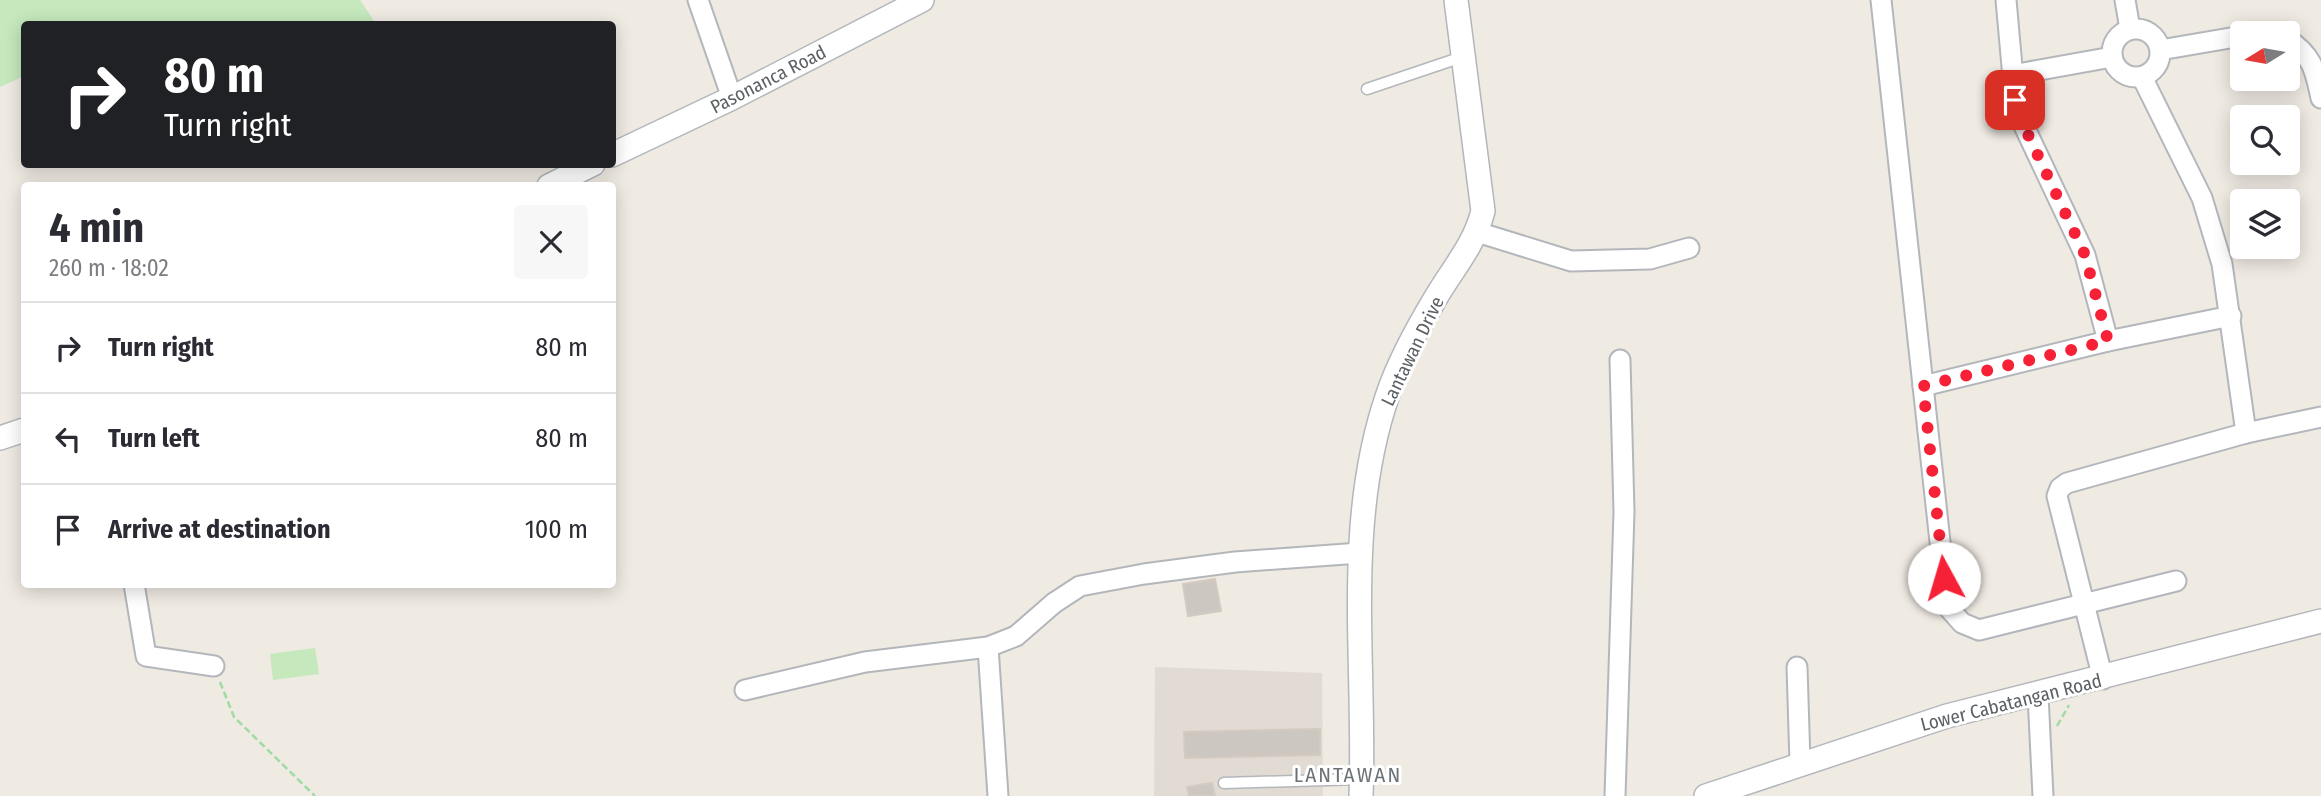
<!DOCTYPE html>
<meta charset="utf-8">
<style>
body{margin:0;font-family:"Fira Sans Condensed",sans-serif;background:#f7f7f7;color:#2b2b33;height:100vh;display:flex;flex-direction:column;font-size:26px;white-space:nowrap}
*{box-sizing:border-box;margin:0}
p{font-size:23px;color:#7c7c81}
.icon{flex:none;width:38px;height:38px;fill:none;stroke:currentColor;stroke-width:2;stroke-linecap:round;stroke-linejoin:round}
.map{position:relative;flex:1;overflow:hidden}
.sheet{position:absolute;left:21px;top:182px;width:595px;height:406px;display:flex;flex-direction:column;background:#fff;border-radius:7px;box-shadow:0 4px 18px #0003}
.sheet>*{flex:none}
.guide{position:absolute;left:21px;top:21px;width:595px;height:147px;border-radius:7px;box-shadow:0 4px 18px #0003;background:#202124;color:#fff;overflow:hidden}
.needle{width:46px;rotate:259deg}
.buttons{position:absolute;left:2230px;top:21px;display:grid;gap:14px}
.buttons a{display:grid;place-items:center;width:70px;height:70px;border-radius:7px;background:#fff;box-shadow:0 4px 18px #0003;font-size:35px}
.pin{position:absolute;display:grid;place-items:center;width:60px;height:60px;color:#fff;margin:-30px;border-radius:14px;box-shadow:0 4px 10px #0006}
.me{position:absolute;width:77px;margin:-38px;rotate:354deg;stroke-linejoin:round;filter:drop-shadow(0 0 5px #0008)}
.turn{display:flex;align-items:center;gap:24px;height:147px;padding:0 28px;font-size:32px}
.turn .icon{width:91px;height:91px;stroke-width:2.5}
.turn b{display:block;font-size:49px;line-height:60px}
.round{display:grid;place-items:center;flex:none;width:74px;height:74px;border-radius:7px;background:#f7f7f7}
.headline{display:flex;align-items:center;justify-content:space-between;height:119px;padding:0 28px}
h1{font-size:42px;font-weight:700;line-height:52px}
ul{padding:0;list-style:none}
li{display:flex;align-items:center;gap:21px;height:91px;padding:0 28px;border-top:2px solid #e1e1e2}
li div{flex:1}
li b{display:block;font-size:26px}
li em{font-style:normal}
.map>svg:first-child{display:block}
.education{fill:#e1dbd3}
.green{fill:#c5e8bd}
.building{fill:#ccc7c1;stroke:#d4cac0;stroke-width:2}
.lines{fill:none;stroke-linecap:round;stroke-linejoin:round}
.service-casing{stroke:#b3b7bb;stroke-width:13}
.minor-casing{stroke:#b3b7bb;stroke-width:23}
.tertiary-casing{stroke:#b3b7bb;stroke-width:26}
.path{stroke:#9fdba4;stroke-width:2.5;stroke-dasharray:7 3.5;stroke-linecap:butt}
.service{stroke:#fff;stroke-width:10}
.minor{stroke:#fff;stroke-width:19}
.tertiary{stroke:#fff;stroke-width:23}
.route{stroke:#f62136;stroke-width:12;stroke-dasharray:0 21.6}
.labels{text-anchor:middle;stroke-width:6;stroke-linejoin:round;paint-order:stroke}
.street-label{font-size:19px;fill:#5b6165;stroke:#fff}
.neighbourhood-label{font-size:21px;letter-spacing:2px;fill:#6c7377;stroke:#fff}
</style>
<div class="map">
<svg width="2321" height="796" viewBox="0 0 2321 796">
<rect width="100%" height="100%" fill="#efeae2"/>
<polygon class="education" points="1155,667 1322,673 1323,796 1154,796"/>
<g class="green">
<polygon points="0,0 360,0 376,24 24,24 24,76 0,87"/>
<polygon points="315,648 319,674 273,680 270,654"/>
</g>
<g class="building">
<polygon points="1215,579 1221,611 1188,616 1183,584"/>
<polygon points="1320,729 1320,755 1185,758 1184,732"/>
<polygon points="1212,783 1215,796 1189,796 1187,787"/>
</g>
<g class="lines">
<defs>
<g id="service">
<polyline points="1367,89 1462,57"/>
<polyline points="1224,783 1360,779"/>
</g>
<g id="minor">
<polyline points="698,0 732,98"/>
<polyline points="1881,0 1947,606 1962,623 1979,630 2176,581"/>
<polyline points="2006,0 2015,100 2024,126 2085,255 2108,341"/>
<polyline points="2125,0 2130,29"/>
<circle cx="2136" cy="53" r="24"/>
<polyline points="2261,33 2268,33"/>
<path d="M2287,39c26,17 28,31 34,59"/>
<polyline points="2160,50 2242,36"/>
<polyline points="2012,75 2112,57"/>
<polyline points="2142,77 2202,198 2222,264 2246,433"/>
<polyline points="1477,232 1571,261 1650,259 1689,248"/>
<polyline points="1923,386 2108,341 2231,316"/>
<polyline points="134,584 146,656 214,666"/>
<polyline points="988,647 998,796"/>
<polyline points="1797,667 1800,763"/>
<polyline points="2103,679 2057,496 2060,488 2067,483 2246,433 2321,417"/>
<polyline points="745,690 865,662 988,647 1016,636 1054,603 1080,586 1144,574 1235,562 1360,553"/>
<polyline points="2038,695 2043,796"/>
<polyline points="1615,796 1624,512 1620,360"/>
</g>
<g id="tertiary">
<polyline points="612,155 732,98 922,0"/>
<polyline points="549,186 593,164"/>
<polyline points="0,438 24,430"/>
<path d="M1361,796c5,-134 -18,-272 27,-402 11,-32 29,-65 47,-95 18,-31 39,-53 48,-88l-27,-211"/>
<polyline points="1706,796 1947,716 2321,621"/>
</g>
</defs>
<use href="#service" class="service-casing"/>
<use href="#minor" class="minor-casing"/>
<use href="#tertiary" class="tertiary-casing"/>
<g class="path">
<polyline points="220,682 234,717 315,796"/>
<polyline points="2057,726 2069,705"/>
</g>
<use href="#service" class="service"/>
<use href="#minor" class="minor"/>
<use href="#tertiary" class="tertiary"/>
</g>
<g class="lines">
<polyline class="route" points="1944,578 1923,386 2108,341 2085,255 2024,126 2015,100"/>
</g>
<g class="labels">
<g class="street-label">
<text transform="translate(768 79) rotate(-27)" y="7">Pasonanca Road</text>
<text transform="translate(1412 351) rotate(-64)" y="7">Lantawan Drive</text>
<text transform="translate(2011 702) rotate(-14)" y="7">Lower Cabatangan Road</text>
</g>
<g class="neighbourhood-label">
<text x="1348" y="782">LANTAWAN</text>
</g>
</g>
</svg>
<div class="buttons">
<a><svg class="needle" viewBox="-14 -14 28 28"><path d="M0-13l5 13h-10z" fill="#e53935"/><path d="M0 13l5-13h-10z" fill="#7c7c81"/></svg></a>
<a><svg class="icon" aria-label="search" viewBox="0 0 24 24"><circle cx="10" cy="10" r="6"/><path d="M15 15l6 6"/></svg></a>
<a><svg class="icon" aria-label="layers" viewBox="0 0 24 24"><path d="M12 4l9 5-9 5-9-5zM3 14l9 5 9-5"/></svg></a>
</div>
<div class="pin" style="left:2015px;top:100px;background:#d93025"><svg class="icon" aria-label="arrive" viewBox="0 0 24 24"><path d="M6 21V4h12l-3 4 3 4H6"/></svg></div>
<svg class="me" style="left:1944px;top:578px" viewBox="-20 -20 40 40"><circle r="19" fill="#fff"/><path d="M0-13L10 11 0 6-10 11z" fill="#f62136"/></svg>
<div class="guide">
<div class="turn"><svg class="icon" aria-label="right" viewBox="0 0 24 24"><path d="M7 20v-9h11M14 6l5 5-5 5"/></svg><div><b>80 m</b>Turn right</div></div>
</div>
<section class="sheet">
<div class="headline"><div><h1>4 min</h1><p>260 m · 18:02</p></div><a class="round"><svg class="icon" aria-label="close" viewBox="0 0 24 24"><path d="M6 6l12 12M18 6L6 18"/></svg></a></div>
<ul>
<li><svg class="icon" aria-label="right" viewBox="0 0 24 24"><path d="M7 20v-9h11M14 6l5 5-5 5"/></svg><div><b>Turn right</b></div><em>80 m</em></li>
<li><svg class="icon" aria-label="left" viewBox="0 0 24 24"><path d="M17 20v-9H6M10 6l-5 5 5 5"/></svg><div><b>Turn left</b></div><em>80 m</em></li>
<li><svg class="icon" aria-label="arrive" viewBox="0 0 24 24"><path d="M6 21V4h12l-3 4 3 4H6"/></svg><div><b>Arrive at destination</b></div><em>100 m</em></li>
</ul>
</section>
</div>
